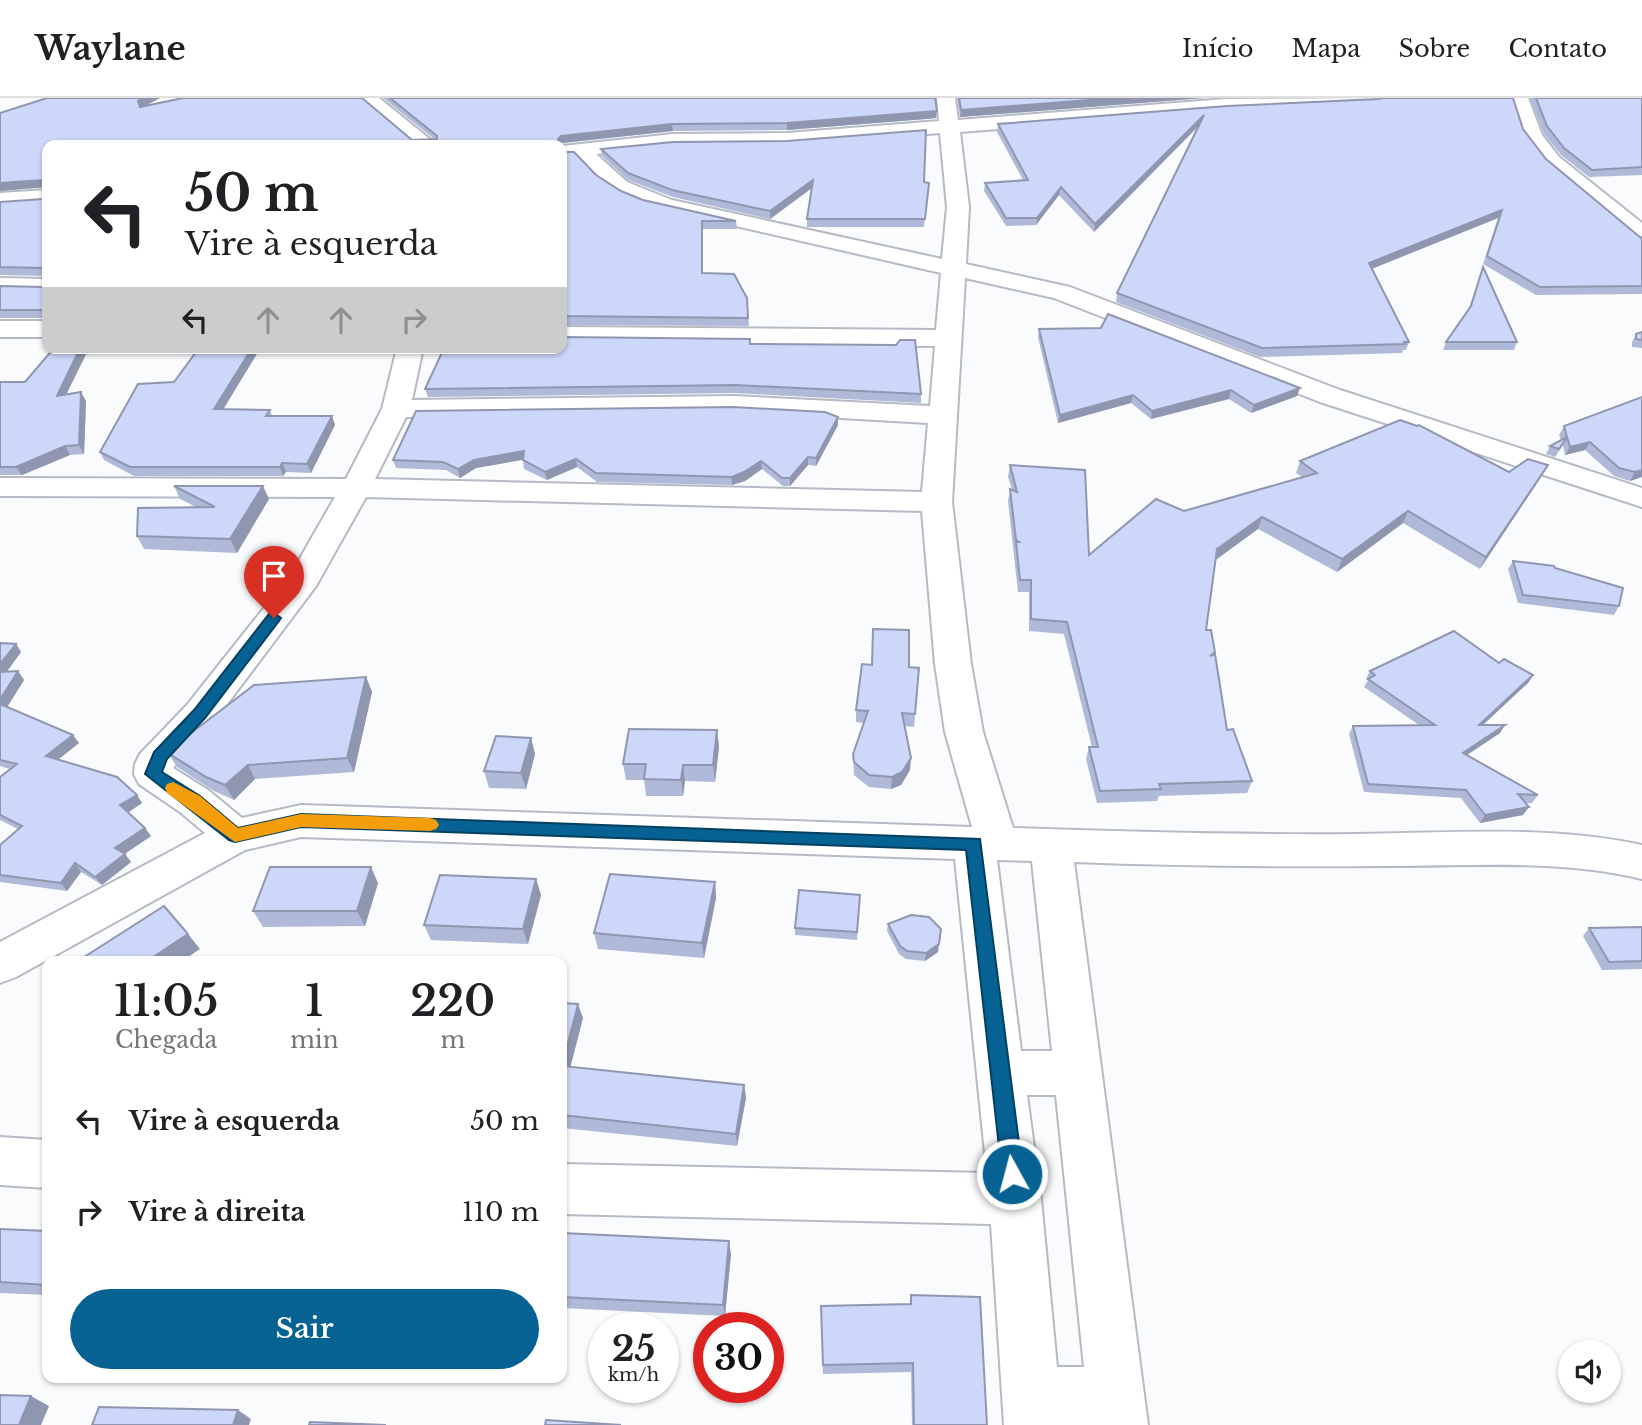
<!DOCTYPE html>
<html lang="pt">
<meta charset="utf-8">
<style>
body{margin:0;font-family:"Libre Baskerville",serif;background:#f6f6f6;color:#202124;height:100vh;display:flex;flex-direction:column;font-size:26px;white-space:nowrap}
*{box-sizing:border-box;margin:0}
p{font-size:23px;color:#757577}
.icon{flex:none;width:38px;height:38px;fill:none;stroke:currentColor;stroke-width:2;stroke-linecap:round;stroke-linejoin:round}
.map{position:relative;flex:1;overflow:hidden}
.drawer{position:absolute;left:42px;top:858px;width:525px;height:427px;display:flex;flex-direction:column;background:#fff;border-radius:14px;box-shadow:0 2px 5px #0004}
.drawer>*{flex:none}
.banner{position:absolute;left:42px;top:42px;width:525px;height:214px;border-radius:14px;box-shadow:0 2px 5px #0004;background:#fff;color:#202124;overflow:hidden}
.fabs{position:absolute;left:1558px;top:1242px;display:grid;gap:14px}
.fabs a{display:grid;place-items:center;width:63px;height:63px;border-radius:50%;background:#fff;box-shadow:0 2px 5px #0004;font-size:35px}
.speed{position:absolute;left:588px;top:1214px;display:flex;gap:14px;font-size:35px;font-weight:700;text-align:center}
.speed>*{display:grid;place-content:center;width:91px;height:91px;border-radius:50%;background:#fff;box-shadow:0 2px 5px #0004;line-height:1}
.speed small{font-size:18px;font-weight:400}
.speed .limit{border:10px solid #d22;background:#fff;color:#111}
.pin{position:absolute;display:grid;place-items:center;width:60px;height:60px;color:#fff;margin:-72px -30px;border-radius:50% 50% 50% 0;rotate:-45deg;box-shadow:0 0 7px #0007}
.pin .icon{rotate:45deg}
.me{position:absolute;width:77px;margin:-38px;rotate:353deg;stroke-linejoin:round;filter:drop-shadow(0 0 5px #0008)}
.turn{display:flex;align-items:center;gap:24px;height:147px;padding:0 28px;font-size:32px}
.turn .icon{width:91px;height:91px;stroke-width:2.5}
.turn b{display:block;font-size:49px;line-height:60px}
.lanes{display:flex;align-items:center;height:66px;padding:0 28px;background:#0003;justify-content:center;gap:35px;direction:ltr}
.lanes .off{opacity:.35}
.eta{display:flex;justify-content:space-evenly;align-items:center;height:119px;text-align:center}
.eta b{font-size:42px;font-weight:600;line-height:49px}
.primary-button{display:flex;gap:14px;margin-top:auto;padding:14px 28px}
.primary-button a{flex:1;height:80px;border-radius:42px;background:#066293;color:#fff;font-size:28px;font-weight:600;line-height:80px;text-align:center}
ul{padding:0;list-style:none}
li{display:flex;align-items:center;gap:21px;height:91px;padding:0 28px}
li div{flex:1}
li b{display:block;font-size:26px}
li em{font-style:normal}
header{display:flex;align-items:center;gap:42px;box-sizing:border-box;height:98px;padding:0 35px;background:#fff;border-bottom:2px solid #e0e0e0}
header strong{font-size:33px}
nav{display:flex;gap:38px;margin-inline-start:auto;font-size:24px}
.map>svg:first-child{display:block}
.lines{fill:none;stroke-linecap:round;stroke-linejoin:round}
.minor-casing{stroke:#b6bac5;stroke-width:4}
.minor{fill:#fff;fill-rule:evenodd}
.wall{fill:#b0b9d7}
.shaded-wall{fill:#9096af}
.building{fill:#cdd7fa;stroke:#9096af;stroke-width:2}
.route{fill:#066293;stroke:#044060;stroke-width:2}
.slow{fill:#f59e0b}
</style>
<header>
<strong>Waylane</strong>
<nav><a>Início</a><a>Mapa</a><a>Sobre</a><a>Contato</a></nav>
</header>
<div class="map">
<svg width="1642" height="1327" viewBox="0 0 1642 1327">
<rect width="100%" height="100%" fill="#fafbfd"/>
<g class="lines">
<defs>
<g id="minor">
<polygon points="358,0 379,0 437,47 415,47"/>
<path d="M937,0h18l3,22 267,-21 161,-1 -9,6 -152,7 -265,21 9,75 -3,57 104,23 270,103 302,98v19l-322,-105 -266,-104 -89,-20 -13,224 19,162 12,68 30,96c114,4 229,7 344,6 94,-1 192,-9 285,11v34c-83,-20 -170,-13 -254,-13 -105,1 -210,0 -314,-4l74,563h-144l-13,-201 -429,-10v-50l425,9 -32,-314 -654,-22 -56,13 -229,127 -16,6v-41l205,-109 -25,-21 -41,-28 -5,-10 1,-10 5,-10 47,-49 104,-131 44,-77 -335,-1v-18l346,1 36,-70 15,-61h26l-11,52 323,-4 195,10 5,-60 -373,-3v-16l374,3 5,-57 -297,-68c-30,-10 -48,-24 -68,-48l-14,1v-12l111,-12 114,-1 152,-12zM940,35l7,74 -5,52 -270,-59 -45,-18 -31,-28 77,-8 114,-1zM735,314l193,11 -6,69 -547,-13 31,-62zM366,399l556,14 13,153 10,68 27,95 -671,-22 -59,13 -34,-28 -35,-22 40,-45 103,-137zM997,762l35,1 20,190h-31zM1027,997h29l28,272h-27l-16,-168z"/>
<polygon points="1510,0 1528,0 1542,37 1559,59 1642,125 1642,143 1634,141 1545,67 1522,38"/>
<polygon points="47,92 47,106 0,109 0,95"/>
<polygon points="0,180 47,181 47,195 0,194"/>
<rect x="0" y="223" width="47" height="16"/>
<polygon points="0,1039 47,1042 47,1090 0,1087"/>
</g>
</defs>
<use href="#minor" class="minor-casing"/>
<use href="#minor" class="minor"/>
</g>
<g class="wall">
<polygon points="47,0 160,0 142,9 412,42 434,41 383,0 935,0 937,13 936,20 926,21 787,32 673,33 562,45 560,47 47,47 47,224 46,220 0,220 0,188 43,189 46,187 46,178 0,177 0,104 43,101 46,98 46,89 0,93"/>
<polygon points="957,0 1204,0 960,19"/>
<polygon points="1530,0 1642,0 1642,77 1589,79 1561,57 1544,36"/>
<polygon points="1379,1 1523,31 1546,61 1641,140 1642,139 1642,196 1536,197 1483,166 1498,120 1372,171 1409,244 1406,252 1403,252 1402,255 1260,259 1116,204 1117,195 1199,28 1094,134 1059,97 1036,127 1006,128 984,93 985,85 1023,82 997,34 998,26"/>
<polygon points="601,51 929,85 924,129 807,129 807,121 812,90 770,121 673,99 628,82 602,58"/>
<polygon points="562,54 621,93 643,102 736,123 737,131 703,131 702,175 747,200 749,228 562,227"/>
<polygon points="1483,169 1517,244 1514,252 1443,252 1446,244 1469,210"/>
<polygon points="1039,231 1300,290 1297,298 1251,315 1229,301 1151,321 1131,305 1058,325 1038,239"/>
<polygon points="1642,234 1642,250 1632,249 1632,244 1636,236"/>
<polygon points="750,246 921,296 921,305 735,295 428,299 425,291"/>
<polygon points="54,250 89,250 66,297 86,303 84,356 70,357 22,377 0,377 0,284 25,284"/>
<polygon points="199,250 320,250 317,256 258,254 223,311 270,312 272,318 332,318 335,327 311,375 286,374 283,378 134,378 104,362 100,354 174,284"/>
<polygon points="1642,299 1642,379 1630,383 1614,378 1585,352 1565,357 1563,347 1555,359 1546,356 1550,348 1561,342 1559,337 1564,328"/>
<polygon points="838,319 838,327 816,368 808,367 790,388 783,388 762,371 745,383 732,387 597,384 577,369 547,382 524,371 523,362 476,370 460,380 446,372 396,370 393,362"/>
<polygon points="1300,363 1509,374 1548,367 1541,379 1480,471 1403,425 1337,474 1258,431 1215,462 1206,532 1215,554 1214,556 1227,632 1252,683 1247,695 1159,698 1157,703 1097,705 1086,661 1089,649 1092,649 1064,536 1029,533 1029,494 1018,494 1008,403 1010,391 1012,391 1008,379 1010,367 1089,457 1184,413 1302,379 1296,375"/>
<polygon points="174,388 269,401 237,455 144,451 137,438 196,409 180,401"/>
<polygon points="1513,463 1555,470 1619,508 1614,517 1518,505 1508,471"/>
<polygon points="0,545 16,546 21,554 7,574 18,573 24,582 7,609 79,645 58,662 137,697 142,705 128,714 151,738 125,756 131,764 102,787 81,774 67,793 0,784 0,747 18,731 0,722 0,679 10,671 0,668"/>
<polygon points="1499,565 1533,577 1528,585 1483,627 1500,635 1467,657 1538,697 1532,705 1525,705 1523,717 1480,725 1461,700 1364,694 1349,636 1353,628 1419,627 1364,589 1368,582 1366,581 1370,573"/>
<polygon points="909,569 919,570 914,629 905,628 910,672 901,687 891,691 869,689 854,677 853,656 864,625 856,624 856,612"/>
<polygon points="366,579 372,594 354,674 255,681 234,702 214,693 177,669 168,655"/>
<polygon points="717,632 719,649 715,684 685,683 683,698 646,698 644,682 626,682 623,666"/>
<polygon points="531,640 535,656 526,691 489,690 484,673"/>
<polygon points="536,781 541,797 528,846 431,842 424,827"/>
<polygon points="715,784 716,800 704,860 598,851 594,835"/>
<polygon points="378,785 365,828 263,829 253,813"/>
<polygon points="860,797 857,842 795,837 795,830"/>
<polygon points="888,826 938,854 925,863 906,861 899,856 887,833"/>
<polygon points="1642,829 1642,871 1602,872 1583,838 1589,830"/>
<polygon points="562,905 583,920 570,969 744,987 746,1000 737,1048 562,1030"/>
<polygon points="0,1131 47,1133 47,1197 0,1195"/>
<polygon points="562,1135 731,1156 725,1218 562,1210"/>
<polygon points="911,1197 987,1327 912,1327 911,1274 823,1276 821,1208 910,1206"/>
</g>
<g class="shaded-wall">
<polygon points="143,0 160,0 141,10 138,3"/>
<polygon points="1115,0 1204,0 960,19 961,12"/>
<polygon points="937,13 936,20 926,21 787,32 787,25"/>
<polygon points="1204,17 1202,24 1094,134 1095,126"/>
<polygon points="672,26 673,33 562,45 559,47 558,41 561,38"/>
<polygon points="43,82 47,89 0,93 0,85"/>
<polygon points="813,82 813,89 770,121 770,113"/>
<polygon points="1061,89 1059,97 1036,127 1037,120"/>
<polygon points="1502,112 1498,120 1366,173 1369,165"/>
<polygon points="80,250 89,250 61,307 57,298"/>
<polygon points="252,250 257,250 258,254 218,320 214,311"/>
<polygon points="315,250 320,250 317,256"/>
<polygon points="1300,290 1297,298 1251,315 1254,307"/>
<polygon points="1231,292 1229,301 1151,321 1152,313"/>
<polygon points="81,294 86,303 84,356 79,347"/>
<polygon points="1133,297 1131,305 1058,325 1060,317"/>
<polygon points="332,318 335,327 311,375 307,366"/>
<polygon points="838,319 838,327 816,368 816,360"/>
<polygon points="1590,344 1585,352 1565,357 1570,349"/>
<polygon points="65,348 70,357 22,377 16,369"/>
<polygon points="524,353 526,361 476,370 460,380 458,371 474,362"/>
<polygon points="808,359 808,367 790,388 790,380"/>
<polygon points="576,361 577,369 547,382 545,374"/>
<polygon points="761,363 762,371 745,383 732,387 732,379"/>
<polygon points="282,365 286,374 283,378 280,369"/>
<polygon points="1548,367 1541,379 1480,471 1486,459"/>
<polygon points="1642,372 1642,379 1630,383 1635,374"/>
<polygon points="263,388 269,401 237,455 230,441"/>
<polygon points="1408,413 1403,425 1337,474 1342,461"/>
<polygon points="1262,419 1258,431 1213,464 1217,451"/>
<polygon points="16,546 21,554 0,582 0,566"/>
<polygon points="18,573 24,582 4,614 0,608 0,602"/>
<polygon points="1533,577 1528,585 1474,635 1479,627"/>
<polygon points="366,579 372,594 354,674 347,660"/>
<polygon points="1505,627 1500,635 1458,663 1463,655"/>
<polygon points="717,632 719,649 715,684 713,667"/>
<polygon points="73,637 79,645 52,666 46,658"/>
<polygon points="531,640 535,656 526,691 521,675"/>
<polygon points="911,660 910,672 901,687 891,691 892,679"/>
<polygon points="248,667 255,681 234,702 225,687"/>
<polygon points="683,667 685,683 683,698 681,682"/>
<polygon points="137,697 142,705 126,716 120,707"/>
<polygon points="1529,709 1523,717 1480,725 1485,717"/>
<polygon points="145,730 151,738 121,758 115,750"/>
<polygon points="125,756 131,764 102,787 95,779"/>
<polygon points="75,765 81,774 67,793 61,785"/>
<polygon points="371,769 378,785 365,828 357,813"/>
<polygon points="536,781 541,797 528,846 523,831"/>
<polygon points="715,784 716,800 704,860 702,845"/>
<polygon points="188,836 200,851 182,863 147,863"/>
<polygon points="939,846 938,854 925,863 926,855"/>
<polygon points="578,906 583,920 567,982 562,968"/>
<polygon points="744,987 746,1000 737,1048 736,1036"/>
<polygon points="729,1143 731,1156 725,1218 723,1207"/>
<polygon points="31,1298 49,1308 41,1327 19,1327"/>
<polygon points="238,1312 251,1321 249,1327 233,1327"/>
</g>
<g class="building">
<polygon points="47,0 143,0 138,3 140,9 183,0 362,0 412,42 437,41 437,38 390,0 935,0 937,13 787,25 672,26 561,38 558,41 559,47 47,47 47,220 45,220 43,212 0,212 0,188 43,189 46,187 46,173 43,170 0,169 0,104 43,101 46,98 46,84 43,82 0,85 0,15"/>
<polygon points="959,0 1115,0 961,12"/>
<polygon points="1382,0 1513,0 1523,31 1546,61 1641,140 1642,139 1642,188 1540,189 1487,158 1502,112 1369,165 1409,244 1404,244 1405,246 1262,250 1117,195 1204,17 1095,126 1061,89 1037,120 1006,120 985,85 1028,82 998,26 1227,8 1379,1"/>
<polygon points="1536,0 1642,0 1642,69 1592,72 1564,50 1547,28"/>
<polygon points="926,32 924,84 929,85 925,121 807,121 813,82 770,113 672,92 628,75 601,51 673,44 787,43"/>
<polygon points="562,54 574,54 596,77 621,93 643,102 736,123 702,123 702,175 734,176 747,200 748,220 562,218"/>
<polygon points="1483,169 1517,244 1446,244 1471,208"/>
<polygon points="1108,216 1300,290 1254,307 1231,292 1152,313 1133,297 1060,317 1039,231 1101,230"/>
<polygon points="1642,234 1642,242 1636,241 1636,236"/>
<polygon points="562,239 750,241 750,246 896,247 900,242 915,242 921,296 735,287 425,291 444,250 562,250"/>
<polygon points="54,250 80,250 57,298 81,294 79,347 65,348 16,369 0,369 0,284 25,284"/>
<polygon points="199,250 252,250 214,311 270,312 266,318 332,318 307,366 282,365 280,369 130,369 100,354 138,286 174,284"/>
<polygon points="1642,299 1642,372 1635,374 1619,370 1590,344 1570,349 1567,339 1559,351 1550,348 1567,339 1564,328"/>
<polygon points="734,309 825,314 838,319 816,360 808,359 790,380 782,380 761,363 744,374 732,379 596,375 576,361 545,374 523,362 524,353 474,362 458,371 443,364 393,362 416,313"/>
<polygon points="1400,322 1417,328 1419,327 1509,374 1528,361 1548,367 1486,459 1408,413 1342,461 1262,419 1217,451 1206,532 1211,532 1215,554 1210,558 1215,556 1227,632 1233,631 1252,683 1159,686 1161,691 1100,693 1089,649 1098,649 1067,524 1031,521 1031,482 1020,482 1016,444 1019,444 1016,442 1010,391 1017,394 1010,367 1085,372 1089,457 1156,401 1184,413 1317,375 1300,363"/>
<polygon points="174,388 263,388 230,441 137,438 138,410 215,409"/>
<polygon points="1513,463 1554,468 1555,470 1623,490 1619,508 1523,497"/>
<polygon points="873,531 909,532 909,569 919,570 915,616 902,615 911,660 902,674 892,679 869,677 854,664 853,656 868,613 856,612 862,566 872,567"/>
<polygon points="1454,533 1499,565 1504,561 1533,577 1479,627 1505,627 1463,655 1538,697 1518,696 1529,709 1485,717 1466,692 1368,686 1353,628 1435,627 1368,581 1375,577 1370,573"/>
<polygon points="0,545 16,546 0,566"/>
<polygon points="18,573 0,602 0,574"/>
<polygon points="366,579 347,660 248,667 225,687 206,679 168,655 178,645 254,587"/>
<polygon points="0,606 73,637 46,658 117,679 137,697 120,707 145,730 115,750 125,756 95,779 75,765 61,785 0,777 0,747 22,728 0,717 0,679 17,666 0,662"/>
<polygon points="629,631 717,632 713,667 683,667 681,682 644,681 646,666 623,666"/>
<polygon points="496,638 531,640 521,675 484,673"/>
<polygon points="270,769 371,769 357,813 253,813"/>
<polygon points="610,776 715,784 702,845 594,835"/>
<polygon points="440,777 536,781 523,831 424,827"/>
<polygon points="799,792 860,797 857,834 795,830"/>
<polygon points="164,808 188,836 147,863 78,863"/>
<polygon points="911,817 929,819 941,831 939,846 926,855 907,853 900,848 888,826"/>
<polygon points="1642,829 1642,863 1609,864 1589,830"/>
<polygon points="562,905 578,906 562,968 744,987 736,1036 562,1017"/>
<polygon points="0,1131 47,1133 47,1187 0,1184"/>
<polygon points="562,1135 729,1143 723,1207 562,1199"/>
<polygon points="911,1197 980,1199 987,1327 914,1327 913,1265 823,1267 821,1208 911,1206"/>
<polygon points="0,1297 31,1298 19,1327 0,1327"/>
<polygon points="99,1309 238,1312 233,1327 92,1327"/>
<polygon points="546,1322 621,1327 545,1327"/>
<polygon points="310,1324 386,1327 309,1327"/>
</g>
<polygon class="route" points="274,515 281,520 279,523 205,620 167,661 162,674 200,698 238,730 301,716 980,741 1023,1076 1020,1083 1012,1086 1005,1083 1002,1076 966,752 301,729 235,744 229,742 145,676 154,654 194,612 269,516"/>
<polygon class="slow" points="173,684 200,698 238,730 301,716 430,720 436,722 439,727 436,731 430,733 301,729 235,744 167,695 165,690 167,686"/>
</svg>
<div class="fabs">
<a><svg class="icon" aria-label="sound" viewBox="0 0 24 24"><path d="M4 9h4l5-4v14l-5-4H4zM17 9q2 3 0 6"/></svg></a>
</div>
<div class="speed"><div>25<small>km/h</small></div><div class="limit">30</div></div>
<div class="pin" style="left:274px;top:520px;background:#d93025"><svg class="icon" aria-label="arrive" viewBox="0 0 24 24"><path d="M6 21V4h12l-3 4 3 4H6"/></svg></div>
<svg class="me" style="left:1012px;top:1076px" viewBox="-20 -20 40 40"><circle r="17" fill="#066293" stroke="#fff" stroke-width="3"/><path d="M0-11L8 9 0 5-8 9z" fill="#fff"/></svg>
<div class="banner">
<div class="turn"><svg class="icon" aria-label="left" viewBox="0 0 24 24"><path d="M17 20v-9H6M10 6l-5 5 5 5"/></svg><div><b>50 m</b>Vire à esquerda</div></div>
<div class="lanes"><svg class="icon" aria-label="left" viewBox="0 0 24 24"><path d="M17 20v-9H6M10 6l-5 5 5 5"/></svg><svg class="icon off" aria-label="ahead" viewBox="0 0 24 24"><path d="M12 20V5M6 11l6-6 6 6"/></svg><svg class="icon off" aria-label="ahead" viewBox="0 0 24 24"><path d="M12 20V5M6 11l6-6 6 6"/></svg><svg class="icon off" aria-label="right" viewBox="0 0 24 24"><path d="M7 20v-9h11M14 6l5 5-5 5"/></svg></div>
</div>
<section class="drawer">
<div class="eta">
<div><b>11:05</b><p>Chegada</p></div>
<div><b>1</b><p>min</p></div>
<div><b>220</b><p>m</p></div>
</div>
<ul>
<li><svg class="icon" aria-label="left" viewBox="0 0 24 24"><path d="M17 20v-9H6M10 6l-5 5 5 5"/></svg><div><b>Vire à esquerda</b></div><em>50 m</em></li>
<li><svg class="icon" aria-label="right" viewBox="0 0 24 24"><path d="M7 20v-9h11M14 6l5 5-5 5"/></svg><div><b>Vire à direita</b></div><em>110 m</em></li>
</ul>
<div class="primary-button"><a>Sair</a></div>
</section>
</div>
